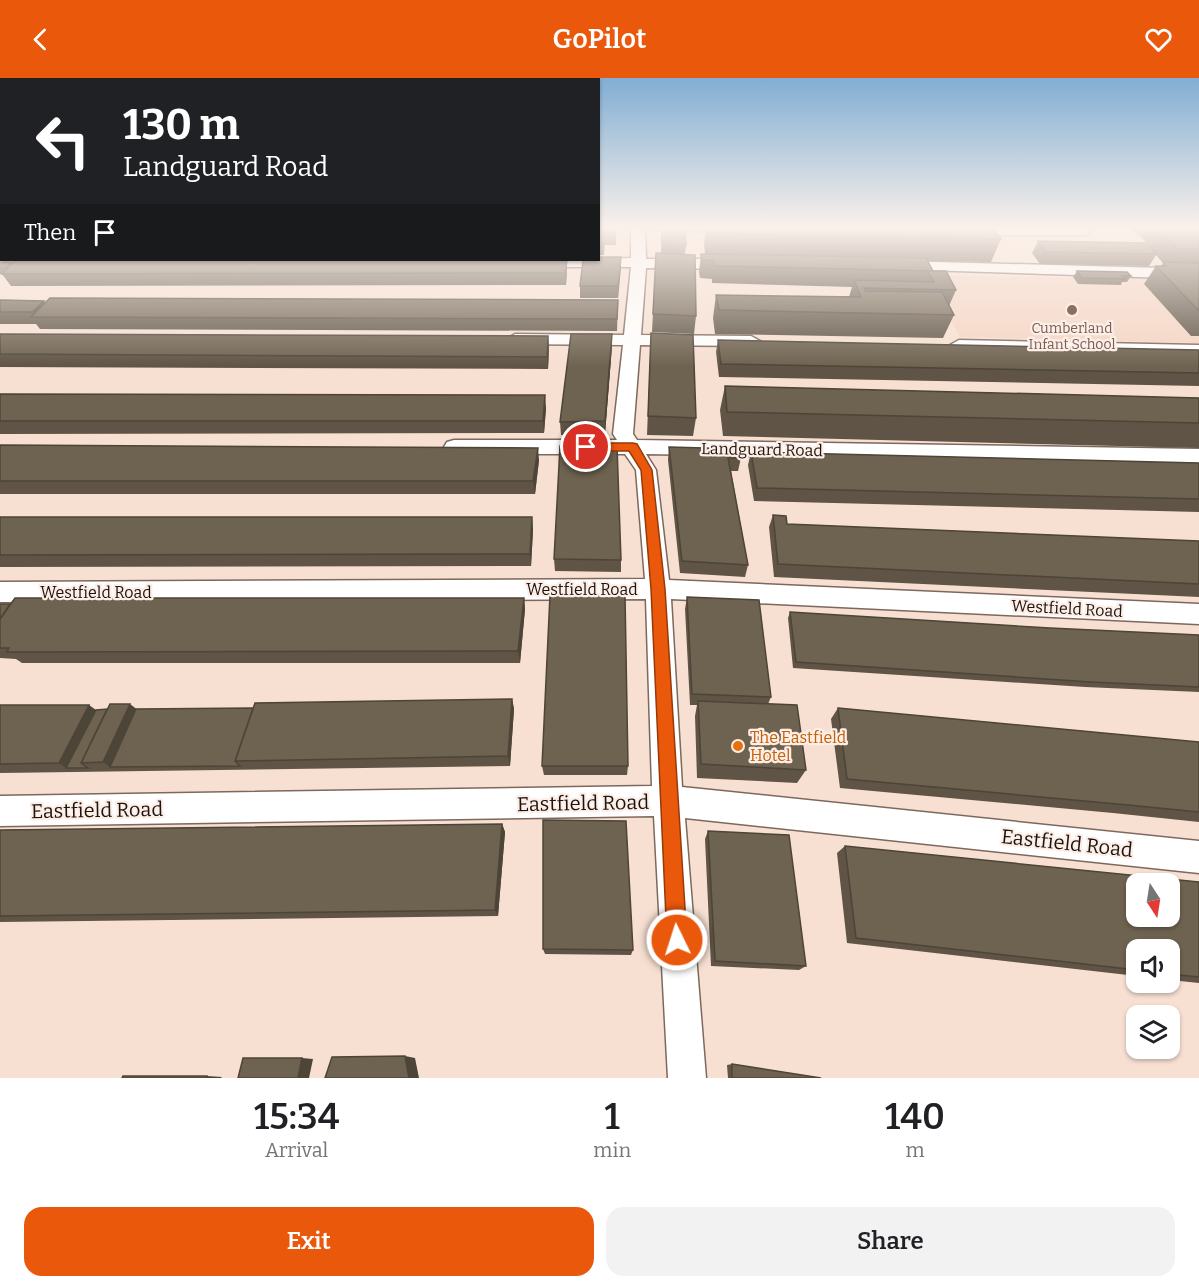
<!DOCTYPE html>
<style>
body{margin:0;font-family:Bitter,serif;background:#f2f2f2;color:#202124;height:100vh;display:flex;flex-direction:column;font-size:22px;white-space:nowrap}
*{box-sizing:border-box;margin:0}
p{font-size:20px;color:#757577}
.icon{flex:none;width:33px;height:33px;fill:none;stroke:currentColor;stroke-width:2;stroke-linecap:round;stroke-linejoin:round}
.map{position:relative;height:1000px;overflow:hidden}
.side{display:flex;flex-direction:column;background:#fff;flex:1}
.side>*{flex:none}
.guide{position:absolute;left:0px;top:0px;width:600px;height:183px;box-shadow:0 2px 4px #0004;background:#202124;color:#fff;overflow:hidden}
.needle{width:39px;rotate:168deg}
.tools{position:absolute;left:1126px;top:795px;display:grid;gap:12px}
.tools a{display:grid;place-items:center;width:54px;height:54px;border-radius:12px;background:#fff;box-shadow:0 2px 4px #0004;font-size:30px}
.pin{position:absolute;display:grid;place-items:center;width:51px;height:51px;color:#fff;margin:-26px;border:3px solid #fff;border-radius:50%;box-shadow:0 2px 6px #0007}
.me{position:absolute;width:66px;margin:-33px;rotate:356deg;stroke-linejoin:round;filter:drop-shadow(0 0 4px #0008)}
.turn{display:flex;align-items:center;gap:21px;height:126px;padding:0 24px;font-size:27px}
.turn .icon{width:78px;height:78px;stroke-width:2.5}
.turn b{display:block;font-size:42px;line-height:51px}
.then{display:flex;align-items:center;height:57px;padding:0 24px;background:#0003;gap:12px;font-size:22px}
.eta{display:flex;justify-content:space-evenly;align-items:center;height:102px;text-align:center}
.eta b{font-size:36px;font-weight:600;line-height:42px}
.cta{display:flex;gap:12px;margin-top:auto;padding:12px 24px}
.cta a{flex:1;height:69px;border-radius:18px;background:#ea580c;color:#fff;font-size:24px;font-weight:600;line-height:69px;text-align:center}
.cta a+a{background:#f2f2f2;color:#202124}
header{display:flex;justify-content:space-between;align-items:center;height:78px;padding:0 24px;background:#ea580c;color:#fff;font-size:27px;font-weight:600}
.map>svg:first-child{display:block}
.built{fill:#f4d5c3}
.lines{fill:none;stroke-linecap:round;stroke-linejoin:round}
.lane-casing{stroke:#7c685c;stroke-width:3}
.street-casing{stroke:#7c685c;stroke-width:3}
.primary-casing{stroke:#7c685c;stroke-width:3}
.lane{fill:#fff;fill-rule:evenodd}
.street{fill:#fff;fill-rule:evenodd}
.primary{fill:#fff;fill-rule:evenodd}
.wall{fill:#5f5445}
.shaded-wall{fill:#4d4538}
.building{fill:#6e6250;stroke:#4d4538;stroke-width:1.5;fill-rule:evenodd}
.route{fill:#ea580c;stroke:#983908;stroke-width:1.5}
.education-dot{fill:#8d6e63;stroke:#fdefe7;stroke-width:2}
.food-dot{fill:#e8710a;stroke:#fdefe7;stroke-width:2}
.labels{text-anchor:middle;stroke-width:4.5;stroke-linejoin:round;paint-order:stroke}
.far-education-label{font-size:14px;fill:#785e54;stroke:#fdefe7}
.street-label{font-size:16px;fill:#1c140f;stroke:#fdefe7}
.food-label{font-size:16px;fill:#c56008;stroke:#fdefe7;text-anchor:start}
.near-street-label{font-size:20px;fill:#1c140f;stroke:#fdefe7}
</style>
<header><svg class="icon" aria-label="back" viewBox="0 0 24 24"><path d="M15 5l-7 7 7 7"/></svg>GoPilot<svg class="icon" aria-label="heart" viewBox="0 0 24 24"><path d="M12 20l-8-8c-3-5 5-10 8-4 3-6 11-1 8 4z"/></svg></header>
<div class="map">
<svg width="1199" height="1000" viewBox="0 0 1199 1000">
<rect width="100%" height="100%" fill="#f7e0d2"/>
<polygon class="built" points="927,197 1148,201 1199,205 1199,265 960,259"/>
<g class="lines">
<defs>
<path id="lane" d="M634,149c19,0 77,-4 91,3l-4,2 -83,-3z"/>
<g id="street">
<polygon points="631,149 645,149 646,181 733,181 741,186 733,191 646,190 641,257 751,258 760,263 751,268 640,267 633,356 637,362 1199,371 1199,385 646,376 656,392 669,502 1199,526 1199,546 671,521 682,709 1199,763 1199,795 685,740 706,1000 668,1000 654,738 0,748 0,718 652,708 646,521 0,524 0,504 645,501 636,392 625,376 454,376 447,374 444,369 447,364 454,362 617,362 613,356 623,267 515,266 506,261 515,256 624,257 631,189 536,189 528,184 530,182 631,180"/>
<polygon points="998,149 1090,149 1093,153 1086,157 999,157 992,153"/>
<polygon points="0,178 2,182 53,183 46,187 0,186"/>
<polygon points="899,183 1199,191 1199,201 894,191 891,188 894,185"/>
<polygon points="959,262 1199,267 1199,277 953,271 950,267"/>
</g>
<polygon id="primary" points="0,165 2,165 0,178"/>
</defs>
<use href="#lane" class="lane-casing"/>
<use href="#street" class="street-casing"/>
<use href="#primary" class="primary-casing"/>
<use href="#lane" class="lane"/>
<use href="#street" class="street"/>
<use href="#primary" class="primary"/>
</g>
<g class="wall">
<polygon points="598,149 616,149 616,167 605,167 604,177 598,177"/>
<polygon points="706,149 993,149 1001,161 991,184 928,183 933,193 956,212 949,228 954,237 943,260 715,256 713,240 716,217 849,219 852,209 712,205 712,201 700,200 699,194 701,176 705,176 704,165"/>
<polygon points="1129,149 1199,149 1199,155 1193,152 1199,157 1199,258 1191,258 1144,206 1156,188 1161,188 1163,185 1156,177 1149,188 1040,186 1032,175 1038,163 1149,168 1142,160"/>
<polygon points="662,151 686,167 685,176 696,238 694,256 652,254 656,175 661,175"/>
<polygon points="621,179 618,220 580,220 580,208"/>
<polygon points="567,182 567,191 566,207 11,208 2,196 0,196 0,184 12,184 12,185"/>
<polygon points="1077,193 1131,198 1127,204 1122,204 1121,207 1078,206 1073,199"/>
<polygon points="0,222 45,224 618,222 617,253 40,251 36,246 0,246"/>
<polygon points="651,255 696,340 693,358 647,357"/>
<polygon points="0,256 548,258 549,270 548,291 0,289"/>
<polygon points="718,262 1199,272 1199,308 719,299 716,274"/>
<polygon points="612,268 605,356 561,357 560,344"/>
<polygon points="725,308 1199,320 1199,370 723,358 720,332"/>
<polygon points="0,316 546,330 544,355 0,356"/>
<polygon points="0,367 539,382 535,416 0,416"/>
<polygon points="669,369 741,380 738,393 731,393 748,487 745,499 680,495 668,382"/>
<polygon points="751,374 1199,385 1199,434 754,423 748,387"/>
<polygon points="773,437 787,446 1199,463 1199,519 774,499 769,449"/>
<polygon points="0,439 532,439 533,452 531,488 0,489"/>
<polygon points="554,481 621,482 621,494 555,493"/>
<polygon points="687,519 771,619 768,626 806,692 797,705 697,700 695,638 697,627 690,627 685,531"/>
<polygon points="524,520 525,531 520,585 22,585 16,581 0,580 0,526"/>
<polygon points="790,534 1050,550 1199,557 1199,614 1085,609 793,590 788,540"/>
<polygon points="512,621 514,631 510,688 0,695 0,627 96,632 253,630"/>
<polygon points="838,630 1199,664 1199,744 1113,735 840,710 831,641"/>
<polygon points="542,688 628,688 627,697 544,697"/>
<polygon points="502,746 505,754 498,838 0,844 0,752"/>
<polygon points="708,753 806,888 799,892 711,888 705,761"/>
<polygon points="845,768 1199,804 1199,905 1170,902 1170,872 1137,872 1137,898 847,865 837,775"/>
<polygon points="543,871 633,872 631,877 545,876"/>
<polygon points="732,986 821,1000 728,1000 727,987"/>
</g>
<g class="shaded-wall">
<polygon points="0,149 2,149 2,161 0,162"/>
<polygon points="621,179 621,191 618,220 618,208"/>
<polygon points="567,182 567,191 566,207 565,195"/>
<polygon points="44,223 52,235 36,239 32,234"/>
<polygon points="612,256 612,268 605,356 605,343"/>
<polygon points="548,258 549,270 548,291 547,279"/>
<polygon points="545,317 546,330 544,355 543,343"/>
<polygon points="538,370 539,382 535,416 533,403"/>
<polygon points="532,439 533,452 531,488 530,476"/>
<polygon points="524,520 525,531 520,585 518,573"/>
<polygon points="512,621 514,631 510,688 508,678"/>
<polygon points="130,626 143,636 110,689 103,684"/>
<polygon points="89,627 103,637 66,690 74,695 59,685"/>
<polygon points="502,746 505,754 498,838 495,832"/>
<polygon points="405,978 415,980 419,1000 409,1000"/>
<polygon points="302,980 313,981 309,1000 298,1000"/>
<polygon points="207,998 222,999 221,1000 207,1000"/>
</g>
<g class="building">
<polygon points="598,149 616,149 616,155 605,155 604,165 598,165"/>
<polygon points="707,149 993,149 1001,161 708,156"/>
<polygon points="1159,149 1190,149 1199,157 1199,171 1178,171"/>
<polygon points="662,151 685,151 686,167 662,166"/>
<polygon points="1038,163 1146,165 1157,176 1046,174"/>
<polygon points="656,175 695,177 696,238 653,236"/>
<polygon points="701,176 926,180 933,193 715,188 714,183 702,182"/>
<polygon points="598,179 621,179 618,208 580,208 583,182 598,182"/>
<polygon points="16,182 567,182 565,195 2,196"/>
<polygon points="0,184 12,184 5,190 0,190"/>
<polygon points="1163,184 1199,185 1199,233 1156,188 1166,188"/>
<polygon points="927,193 946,193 956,212 864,210 866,213 942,214 954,237 719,232 716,217 861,219 854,202 934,204"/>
<polygon points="1077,193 1127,194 1131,198 1122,198 1125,201 1082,200"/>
<polygon points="50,220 618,222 617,241 31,239"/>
<polygon points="0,222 44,223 32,234 0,234"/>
<polygon points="651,255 693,257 696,340 648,338"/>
<polygon points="0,256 548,258 547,279 0,276"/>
<polygon points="571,256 612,256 605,343 560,344"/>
<polygon points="718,262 1199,272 1199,295 721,286"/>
<polygon points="725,308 1199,320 1199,345 727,334"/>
<polygon points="0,316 545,317 543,343 0,343"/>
<polygon points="0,367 538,370 533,403 0,403"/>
<polygon points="560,368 617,368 621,482 554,481"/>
<polygon points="669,369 740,371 741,380 728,380 748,487 682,483"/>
<polygon points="751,374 1199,385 1199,421 757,410"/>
<polygon points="773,437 786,438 787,446 1199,463 1199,506 778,486"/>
<polygon points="0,439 532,439 530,476 0,477"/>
<polygon points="550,517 625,517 628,688 542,688"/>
<polygon points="687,519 759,522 771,619 692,616"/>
<polygon points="15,520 524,520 518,573 7,574 9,570 0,570 0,541"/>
<polygon points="0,526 10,526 0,541"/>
<polygon points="790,534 1050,550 1199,557 1199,609 1091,604 796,584"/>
<polygon points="512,621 508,678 235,683 255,625"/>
<polygon points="698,623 797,627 806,692 701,686"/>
<polygon points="110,626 130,626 103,684 81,685"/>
<polygon points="0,627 89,627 59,685 0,686"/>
<polygon points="253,630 235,683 240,688 110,689 136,631"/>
<polygon points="838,630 1199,664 1199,734 1128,727 847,701"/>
<polygon points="107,631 81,685 88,690 66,690 96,632"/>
<polygon points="543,742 626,743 633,872 543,871"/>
<polygon points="502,746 495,832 0,838 0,752"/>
<polygon points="708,753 789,757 806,888 715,883"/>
<path d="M845,768l354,36v95l-29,-3v-24h-33v20l-281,-32zM1137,806h33v32h-33z"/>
<polygon points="405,978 409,1000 325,1000 332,979"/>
<polygon points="243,980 302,980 298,1000 238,1000"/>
<polygon points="732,986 821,1000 732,1000"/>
<polygon points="123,998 207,998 207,1000 122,1000"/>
</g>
<linearGradient id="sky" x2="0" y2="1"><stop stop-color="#81aed3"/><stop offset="0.52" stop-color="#fbf1eb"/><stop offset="1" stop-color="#fbf1eb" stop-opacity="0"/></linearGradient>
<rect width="1199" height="289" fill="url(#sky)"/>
<polygon class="route" points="633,365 637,366 652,392 665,511 687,862 684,869 677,872 670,869 667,862 651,511 641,392 629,373 586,373 580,369 586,365"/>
<circle class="education-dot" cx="1072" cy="232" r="6"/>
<circle class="food-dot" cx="738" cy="668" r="6"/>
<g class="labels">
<g class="far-education-label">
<text x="1072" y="255">Cumberland<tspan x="1072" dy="16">Infant School</tspan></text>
</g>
<g class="street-label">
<text transform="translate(762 371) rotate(1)" y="6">Landguard Road</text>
<text x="582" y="517">Westfield Road</text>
<text x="96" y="520">Westfield Road</text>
<text transform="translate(1067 530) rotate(3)" y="6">Westfield Road</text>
</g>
<g class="food-label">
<text x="750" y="665">The Eastfield<tspan x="750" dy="18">Hotel</tspan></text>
</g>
<g class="near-street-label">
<text transform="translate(583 725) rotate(-1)" y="7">Eastfield Road</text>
<text transform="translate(97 732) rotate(-1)" y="7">Eastfield Road</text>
<text transform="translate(1067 765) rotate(6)" y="7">Eastfield Road</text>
</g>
</g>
</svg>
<div class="tools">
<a><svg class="needle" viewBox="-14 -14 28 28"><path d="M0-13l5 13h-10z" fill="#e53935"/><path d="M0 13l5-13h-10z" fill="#757577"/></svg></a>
<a><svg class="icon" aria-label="sound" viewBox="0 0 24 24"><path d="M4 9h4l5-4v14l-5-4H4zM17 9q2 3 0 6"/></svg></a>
<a><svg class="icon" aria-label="layers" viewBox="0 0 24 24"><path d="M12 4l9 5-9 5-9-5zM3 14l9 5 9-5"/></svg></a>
</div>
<div class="pin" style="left:586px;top:369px;background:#d93025"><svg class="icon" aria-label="arrive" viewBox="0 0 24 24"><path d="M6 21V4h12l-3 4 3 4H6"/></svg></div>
<svg class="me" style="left:677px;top:862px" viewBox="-20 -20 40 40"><circle r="17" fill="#ea580c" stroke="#fff" stroke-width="3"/><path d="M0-11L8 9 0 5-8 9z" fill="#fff"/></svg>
<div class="guide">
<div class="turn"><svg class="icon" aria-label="left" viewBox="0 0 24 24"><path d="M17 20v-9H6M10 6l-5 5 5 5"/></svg><div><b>130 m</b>Landguard Road</div></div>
<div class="then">Then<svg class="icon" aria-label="arrive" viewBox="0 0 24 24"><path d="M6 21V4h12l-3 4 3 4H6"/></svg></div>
</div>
</div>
<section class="side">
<div class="eta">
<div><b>15:34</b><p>Arrival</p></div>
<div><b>1</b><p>min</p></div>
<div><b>140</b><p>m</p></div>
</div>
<div class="cta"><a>Exit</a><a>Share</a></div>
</section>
